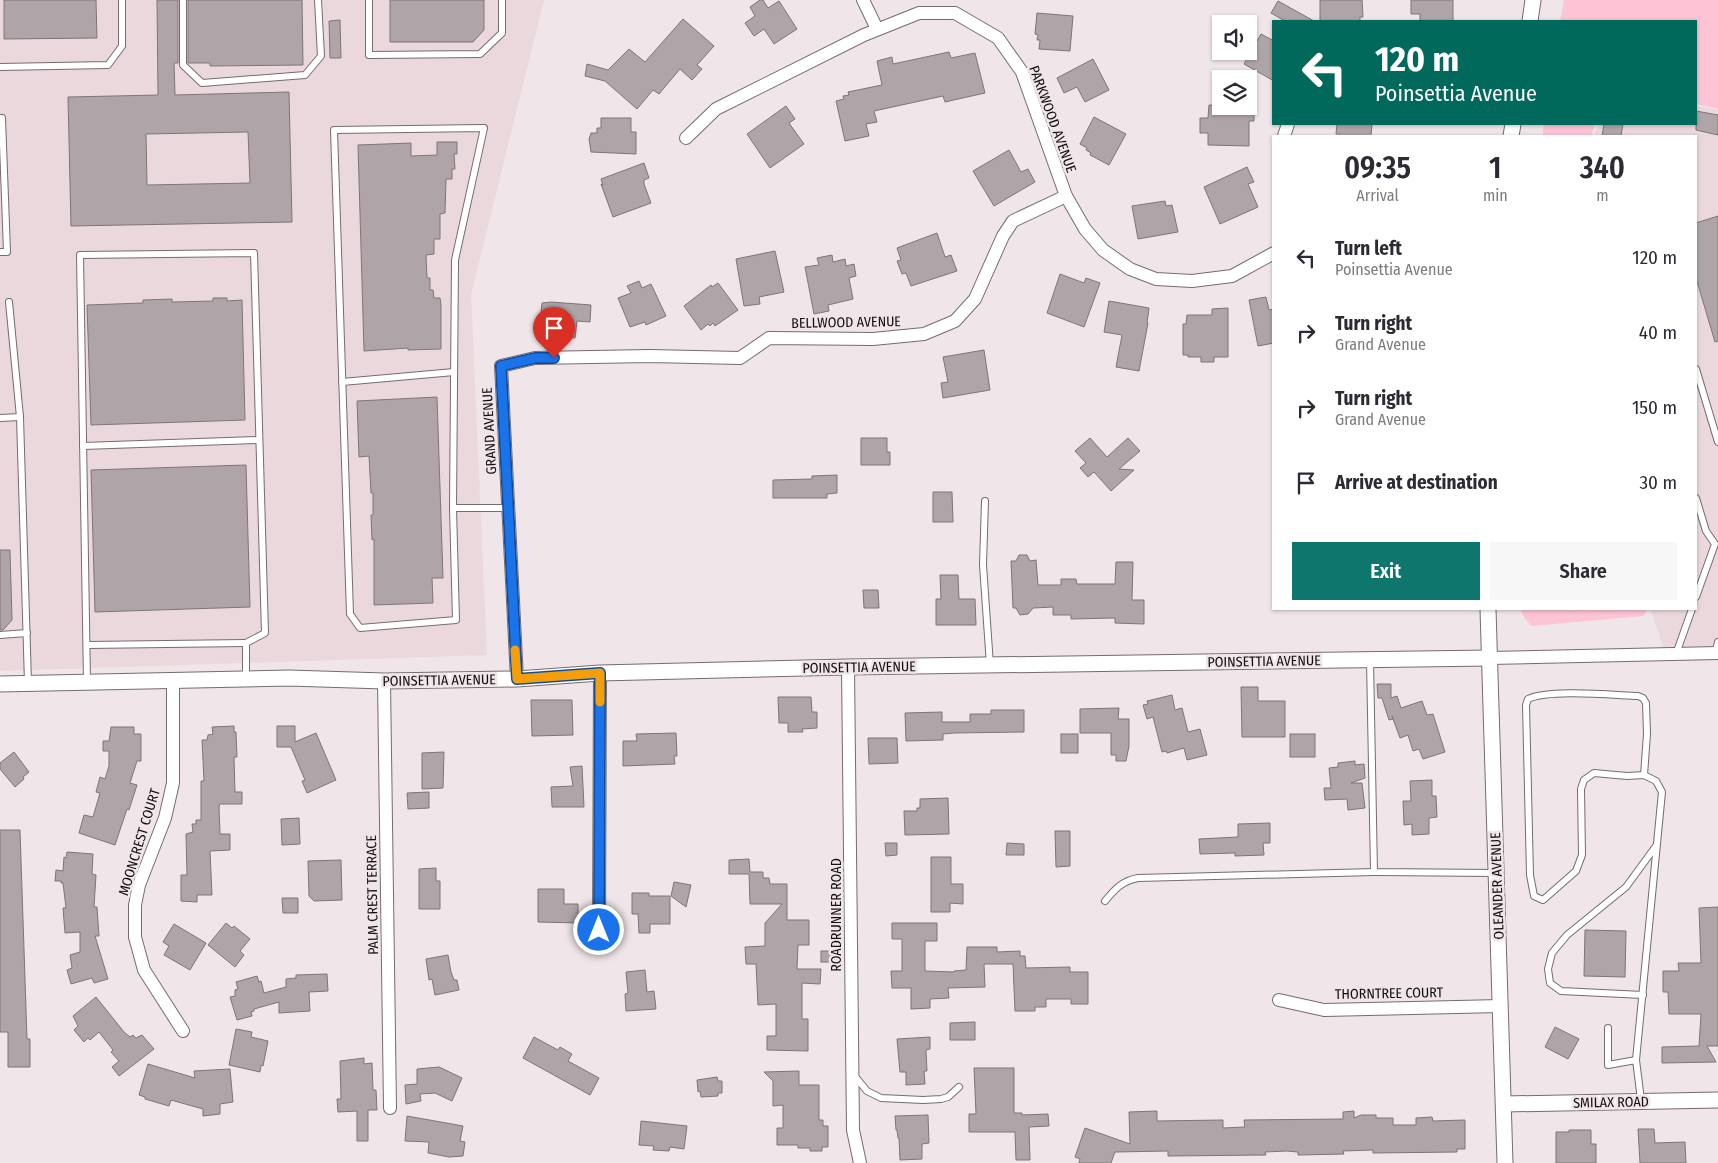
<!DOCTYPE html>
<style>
body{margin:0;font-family:"Fira Sans Condensed",sans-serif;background:#f7f7f7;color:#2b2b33;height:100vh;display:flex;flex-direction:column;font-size:19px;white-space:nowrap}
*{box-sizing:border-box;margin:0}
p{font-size:16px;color:#7c7c81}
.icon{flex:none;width:28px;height:28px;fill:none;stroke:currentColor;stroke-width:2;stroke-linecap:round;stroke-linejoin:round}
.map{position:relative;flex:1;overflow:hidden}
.details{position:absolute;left:1272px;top:135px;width:425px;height:475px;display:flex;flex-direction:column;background:#fff;border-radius:0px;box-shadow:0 1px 4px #0004}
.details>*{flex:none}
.hud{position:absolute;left:1272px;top:20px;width:425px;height:105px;border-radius:0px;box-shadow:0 1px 4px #0004;background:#00695c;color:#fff;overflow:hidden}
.fabs{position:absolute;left:1212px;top:15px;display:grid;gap:10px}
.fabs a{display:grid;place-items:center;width:45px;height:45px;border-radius:0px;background:#fff;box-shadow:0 1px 4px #0004;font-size:25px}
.pin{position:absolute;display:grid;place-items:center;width:42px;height:42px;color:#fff;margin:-51px -21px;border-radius:50% 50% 50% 0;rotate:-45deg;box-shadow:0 0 5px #0007}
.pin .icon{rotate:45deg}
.me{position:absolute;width:55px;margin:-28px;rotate:0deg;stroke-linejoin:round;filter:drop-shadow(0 0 4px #0008)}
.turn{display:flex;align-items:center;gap:18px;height:105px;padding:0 20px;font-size:22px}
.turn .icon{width:65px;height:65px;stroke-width:2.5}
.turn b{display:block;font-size:35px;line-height:42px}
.eta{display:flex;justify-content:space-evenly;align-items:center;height:85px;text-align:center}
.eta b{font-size:30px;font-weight:600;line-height:35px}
.cta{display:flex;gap:10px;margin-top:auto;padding:10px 20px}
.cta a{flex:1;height:58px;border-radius:0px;background:#0f766e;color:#fff;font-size:20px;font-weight:600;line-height:58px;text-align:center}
.cta a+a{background:#f7f7f7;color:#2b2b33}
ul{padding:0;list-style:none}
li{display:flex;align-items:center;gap:15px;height:75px;padding:0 20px}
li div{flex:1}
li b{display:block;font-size:19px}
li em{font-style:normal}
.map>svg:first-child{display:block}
.built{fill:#ebd8dd}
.green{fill:#fcc4d5}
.building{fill:#afa5a8;stroke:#7e7577;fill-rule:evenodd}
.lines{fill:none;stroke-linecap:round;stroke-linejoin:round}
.service-casing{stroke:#756c6e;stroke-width:8}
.minor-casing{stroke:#756c6e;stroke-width:14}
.tertiary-casing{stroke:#756c6e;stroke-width:17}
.service{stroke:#fff;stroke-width:6}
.minor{stroke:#fff;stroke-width:12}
.tertiary{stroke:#fff;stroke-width:15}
.route-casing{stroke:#114b97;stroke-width:12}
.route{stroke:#1a73e8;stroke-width:9}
.slow{stroke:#f59e0b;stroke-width:9}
.labels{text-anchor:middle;stroke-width:5;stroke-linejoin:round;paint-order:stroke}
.street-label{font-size:14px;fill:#120f10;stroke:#f0e5e8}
</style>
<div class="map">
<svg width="1718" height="1163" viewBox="0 0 1718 1163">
<rect width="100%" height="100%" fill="#f0e5e8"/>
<g class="built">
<polygon points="0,0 544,0 471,294 487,655 0,671"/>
<polygon points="1696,106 1718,110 1718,659 1668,660 1651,611 1652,609 1696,609 1696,136 1594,136 1598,124 1696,124"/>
</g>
<g class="green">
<polygon points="1564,0 1718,0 1718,109 1696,104 1696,21 1560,21"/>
<polygon points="1543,124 1595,124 1591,136 1543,136"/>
<polygon points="1521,609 1648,609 1643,616 1531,626 1522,614"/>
</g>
<g class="building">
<polygon points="4,0 96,0 97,38 4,39"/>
<path d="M157,0h21v63h-4l1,32 114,-3 3,130 -221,4 -3,-129 90,-2zM248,132l2,51 -103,2 -1,-51z"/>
<polygon points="188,0 302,0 303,65 210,66 210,63 188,63"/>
<polygon points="390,0 484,0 484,30 473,42 390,42"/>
<polygon points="760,0 763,0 768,8 779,1 797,29 774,44 764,29 754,36 745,23 755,16 750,7"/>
<polygon points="1320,0 1362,0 1363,17 1360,17 1360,21 1320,21"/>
<polygon points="1411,0 1453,0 1453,21 1420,21 1420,14 1411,14"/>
<polygon points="1278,1 1314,21 1285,21 1271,13"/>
<polygon points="1037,13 1073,16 1070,51 1039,49 1040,40 1037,40 1038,35 1035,34"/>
<polygon points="683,19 714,46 697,65 702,69 692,80 680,69 659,94 653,90 637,109 605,81 585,76 587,64 608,70 629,49 645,62"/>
<polygon points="340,20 341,58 330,58 329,21"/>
<polygon points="1261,34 1274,41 1274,81 1244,64"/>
<polygon points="949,52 951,58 975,53 985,93 945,102 943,96 874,111 877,122 866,124 869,136 845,141 836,101 844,99 843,96 849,95 848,92 882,85 877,61 892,57 893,64"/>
<polygon points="1093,59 1109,90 1085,102 1077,87 1064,93 1057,78"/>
<polygon points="1209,105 1254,106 1254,121 1249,121 1249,146 1208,145 1208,133 1200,133 1200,118 1208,118"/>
<polygon points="786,106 795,119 789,123 804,144 770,168 747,134"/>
<polygon points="1696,111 1718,115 1718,135 1696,130"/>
<polygon points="1094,117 1126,134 1109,165 1090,155 1091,153 1086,150 1087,148 1080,144"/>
<polygon points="601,118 631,118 631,132 636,132 636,154 591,152 589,139 591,133 597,133 597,128 601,128"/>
<polygon points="1337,124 1372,124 1371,136 1340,136 1340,134 1336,134"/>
<polygon points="1604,124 1623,124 1621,136 1602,136"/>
<polygon points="437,142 457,142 457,154 454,154 455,169 452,169 452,179 446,179 445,213 440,214 440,239 434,239 434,254 426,255 427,278 430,278 430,290 433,290 434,298 440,298 441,305 441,349 408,350 408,348 364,351 358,145 411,143 411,156 437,155"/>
<polygon points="1009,150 1021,172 1028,169 1035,182 994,206 973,171"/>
<polygon points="644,163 649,178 644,180 644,184 651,203 613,217 601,184 603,185 601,179"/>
<polygon points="1247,167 1254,182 1248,184 1258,207 1220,224 1204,187"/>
<polygon points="1165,201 1166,206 1172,205 1178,232 1138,239 1132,206"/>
<polygon points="1718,216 1718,341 1715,342 1696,278 1696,223"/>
<polygon points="937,233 945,257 951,255 957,271 911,286 906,273 902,274 897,261 901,260 897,248"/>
<polygon points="775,251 784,292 759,297 760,304 744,306 736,259"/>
<polygon points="832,255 833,262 845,259 846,266 854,264 856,276 849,278 853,299 828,305 829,311 814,314 805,267 819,265 817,258"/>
<polygon points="1060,274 1084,283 1086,278 1100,283 1084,327 1047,313"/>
<polygon points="639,281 642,288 651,284 666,316 646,325 645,322 630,327 618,298 631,293 627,286"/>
<polygon points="718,283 738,310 715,326 713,323 710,326 708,324 701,330 684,306 711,285 712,287"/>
<polygon points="1266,297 1269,310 1274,309 1274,343 1258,346 1249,300"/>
<polygon points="213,298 227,298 227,301 242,300 245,420 91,425 87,305 143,303 143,300 172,299 172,302 213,301"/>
<polygon points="1109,301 1149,308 1147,323 1148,323 1139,371 1116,367 1122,335 1104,332"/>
<polygon points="551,302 591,305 590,322 577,321 575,338 548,336 549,323 540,322 542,303"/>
<polygon points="1228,308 1228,357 1214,357 1214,362 1201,362 1201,357 1188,357 1188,355 1183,355 1183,324 1186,324 1187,315 1212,315 1212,309"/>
<polygon points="984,350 990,390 943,398 941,383 948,382 943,357"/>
<polygon points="437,397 443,578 432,578 433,603 374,605 374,539 372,540 371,515 373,515 373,493 371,493 369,456 359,457 357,401"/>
<polygon points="861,438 887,438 887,452 890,452 890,465 861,465"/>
<polygon points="1090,438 1107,457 1128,438 1140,451 1119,469 1134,470 1111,491 1094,472 1088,477 1080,468 1086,463 1075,451"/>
<polygon points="246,465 250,607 95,612 91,470"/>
<polygon points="837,475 837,493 827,494 827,498 773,498 773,480 812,479 812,476"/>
<polygon points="933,492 952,492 953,522 933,522"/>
<polygon points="0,550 10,550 12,620 3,630 0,630"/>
<polygon points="1019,555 1027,555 1030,561 1036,560 1038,585 1061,585 1061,579 1076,579 1077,584 1115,584 1116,562 1133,562 1132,600 1144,600 1144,624 1115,623 1115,618 1071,619 1071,615 1053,615 1053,607 1033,608 1028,614 1020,615 1016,608 1013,608 1011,561 1016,561"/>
<polygon points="940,575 958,575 959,599 975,599 976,625 936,625 936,599 941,599"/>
<polygon points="863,590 878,590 879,608 864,608"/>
<polygon points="1377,684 1391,684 1391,698 1397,696 1401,708 1422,701 1427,715 1433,714 1445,752 1423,759 1419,749 1413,751 1408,735 1400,738 1392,716 1393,719 1389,720 1382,698 1378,698"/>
<polygon points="1241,687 1258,687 1258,701 1285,701 1285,737 1242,737"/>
<polygon points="1172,695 1175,710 1182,708 1188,732 1200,729 1207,755 1187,760 1184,748 1167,753 1166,751 1162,752 1153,717 1147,719 1143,705 1148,704 1147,701"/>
<polygon points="778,697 811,697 812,712 817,712 817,728 802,729 803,732 788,732 788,723 779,723"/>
<polygon points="531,700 572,700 573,735 532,736"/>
<polygon points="1119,708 1118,719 1129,719 1129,746 1126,761 1116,761 1116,755 1111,755 1111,733 1080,733 1080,709"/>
<polygon points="991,710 1024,710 1024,732 954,733 943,734 943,740 906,741 905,713 942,712 942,722 970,722 970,714 991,714"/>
<polygon points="234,726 234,732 236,732 237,757 234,757 235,792 242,792 242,804 220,804 219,807 220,834 230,834 230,850 210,851 212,895 197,895 197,902 181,901 181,875 187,875 186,834 193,832 192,824 196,824 196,820 201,820 201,781 204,781 202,740 207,740 208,735 213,734 212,727"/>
<polygon points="277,726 295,726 295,742 316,733 336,780 307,793 302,781 305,780 291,747 277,747"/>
<polygon points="111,727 134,727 134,734 141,734 141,761 137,761 130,783 137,785 129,810 127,809 115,845 79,833 84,815 93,817 100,793 96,792 100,777 105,779 109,766 109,751 103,751 103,741 109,741"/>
<polygon points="676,733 677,756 674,756 675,764 623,766 623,741 637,741 636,734"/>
<rect x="1061" y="734" width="17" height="19"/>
<rect x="1290" y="734" width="25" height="23"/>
<polygon points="868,738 897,738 898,763 869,764"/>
<polygon points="14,752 29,772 23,777 24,779 15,787 0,769 0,763"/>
<polygon points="444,752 443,788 422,789 422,753"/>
<polygon points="1355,761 1355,765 1364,764 1365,778 1351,783 1362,783 1365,808 1348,810 1347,799 1325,800 1324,788 1331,788 1329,768 1338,767 1338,763"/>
<polygon points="582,766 584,807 552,807 551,787 573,786 570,767"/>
<polygon points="1432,780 1432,796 1436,796 1437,817 1429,818 1429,834 1412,835 1412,824 1404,825 1403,801 1411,801 1410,781"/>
<polygon points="429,792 429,808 408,809 407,793"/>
<polygon points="948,798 949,834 905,835 904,811 917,811 917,808 920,808 920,799"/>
<polygon points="299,818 300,844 282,845 281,819"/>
<polygon points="1270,823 1270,843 1263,843 1264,855 1235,856 1235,853 1200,854 1199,839 1238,837 1238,824"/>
<polygon points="0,830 20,830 27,1039 30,1039 30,1067 8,1067 8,1032 0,1032"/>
<polygon points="1055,831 1070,831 1070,866 1056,867"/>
<polygon points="885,843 897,843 897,855 886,856"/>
<polygon points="1007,843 1024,844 1024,855 1006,855"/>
<polygon points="67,852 93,854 92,873 92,874 96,875 94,907 97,907 99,936 95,936 108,979 94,983 92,978 71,984 67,970 72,968 70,955 80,952 80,932 65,933 63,908 66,908 63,883 61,883 61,881 55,881 56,870 63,871 64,857 66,858"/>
<polygon points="931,857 951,857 951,884 963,884 963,904 950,903 950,912 931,912"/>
<polygon points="749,859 750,872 763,872 763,878 769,878 770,884 787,884 787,920 809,920 809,945 798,945 797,969 821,969 820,984 802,983 802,1019 808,1019 808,1051 767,1050 767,1036 776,1036 776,1004 758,1005 756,964 746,964 745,947 765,946 765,923 782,904 750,904 749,874 729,874 729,860"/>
<polygon points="341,860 342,900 314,901 309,896 308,861"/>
<polygon points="436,868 436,881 440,881 440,909 419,909 419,869"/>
<polygon points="674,882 691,885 686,907 671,896"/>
<polygon points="538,889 564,889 564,904 578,904 578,923 538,922"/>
<polygon points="632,893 649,893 649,896 670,896 670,924 650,924 650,933 639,933 638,914 632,914"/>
<polygon points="282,898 298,898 298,913 283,913"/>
<polygon points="1718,907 1718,1046 1707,1046 1716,1062 1662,1063 1662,1047 1699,1046 1701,1014 1669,1014 1668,992 1663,992 1663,971 1679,971 1678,963 1701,963 1699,908"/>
<polygon points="226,923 232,928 234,926 250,939 240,951 244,955 235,967 208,945"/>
<polygon points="892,923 937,923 937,941 925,941 925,971 954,972 954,971 966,970 967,947 997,947 997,952 1020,951 1020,956 1025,956 1026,968 1070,967 1070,972 1088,972 1088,1004 1071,1004 1071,999 1046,999 1046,1007 1035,1007 1035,1011 1015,1011 1013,964 984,964 985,987 948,988 949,998 930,999 930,1008 911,1009 911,988 892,988 891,971 902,971 902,939 892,939"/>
<polygon points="174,924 206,943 190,970 164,955 169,946 163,942"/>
<polygon points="1585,930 1626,931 1625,977 1584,976"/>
<rect x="821" y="951" width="13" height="11"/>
<polygon points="448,955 451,972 454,980 457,980 459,990 435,995 432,979 429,980 426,959"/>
<polygon points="645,970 647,992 654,991 656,1009 626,1011 625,994 628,993 626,972"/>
<polygon points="327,974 328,991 309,992 310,1011 279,1013 279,1002 254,1009 254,1011 251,1012 252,1016 237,1020 230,997 235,996 235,990 238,989 236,982 257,976 259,982 261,981 264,993 286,987 286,979 296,978 296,975"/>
<polygon points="96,997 124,1032 130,1037 133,1035 136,1038 142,1035 154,1049 119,1076 112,1067 119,1061 111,1052 113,1050 99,1032 90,1040 88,1038 84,1042 74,1030 78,1026 73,1016"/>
<polygon points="975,1022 975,1040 950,1040 950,1023"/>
<polygon points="1555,1027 1579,1039 1568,1059 1545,1047"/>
<polygon points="236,1029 252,1032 251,1037 268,1041 263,1066 261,1065 260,1072 229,1065"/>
<polygon points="534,1037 558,1050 560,1047 572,1054 568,1061 599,1078 590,1095 523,1058"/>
<polygon points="930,1037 930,1049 926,1050 927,1071 924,1071 925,1084 906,1085 906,1072 900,1072 897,1039"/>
<polygon points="364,1058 364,1064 372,1063 373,1090 376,1090 377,1110 368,1110 368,1141 357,1141 357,1111 338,1112 337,1099 341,1099 340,1061"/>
<polygon points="148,1064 195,1078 194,1071 230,1069 233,1102 220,1104 220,1114 203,1116 203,1109 171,1100 169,1106 145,1099 145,1097 139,1095"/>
<polygon points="439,1067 462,1078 452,1101 435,1093 420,1094 421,1101 406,1104 405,1085 417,1084 417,1069"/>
<polygon points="974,1068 1014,1068 1014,1113 1022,1113 1022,1115 1048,1114 1049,1126 1029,1127 1030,1160 1016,1160 1015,1132 969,1132 969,1114 976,1114"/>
<polygon points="799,1071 799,1085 819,1085 819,1120 823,1120 823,1126 828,1126 828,1147 822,1147 822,1151 810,1151 810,1148 798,1148 798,1145 777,1145 777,1128 783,1128 783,1105 773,1106 773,1081 764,1072"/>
<polygon points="717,1077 718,1081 722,1081 722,1093 718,1093 718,1096 701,1097 700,1091 698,1092 697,1080"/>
<polygon points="1157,1111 1157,1121 1223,1120 1223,1128 1245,1127 1244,1120 1343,1119 1343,1112 1354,1111 1354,1118 1361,1115 1376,1115 1376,1118 1393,1118 1393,1125 1416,1125 1416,1118 1432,1117 1433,1121 1465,1120 1465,1149 1457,1149 1457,1152 1373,1153 1373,1150 1343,1151 1344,1154 1298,1155 1298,1152 1287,1151 1265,1152 1266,1155 1168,1156 1168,1151 1115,1152 1111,1163 1079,1163 1080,1159 1075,1157 1085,1128 1130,1144 1129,1112"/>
<polygon points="928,1115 929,1143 922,1144 922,1159 900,1160 899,1138 898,1138 897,1130 896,1130 895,1116"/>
<polygon points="407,1116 463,1126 460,1141 465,1142 463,1156 449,1157 428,1153 429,1142 405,1141"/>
<polygon points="641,1121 687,1126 684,1149 670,1147 669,1151 653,1150 654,1146 639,1145"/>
<polygon points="1638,1129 1654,1129 1655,1143 1685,1142 1686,1163 1640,1163"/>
<polygon points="1569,1130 1591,1130 1591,1144 1596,1144 1596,1163 1556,1163 1556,1132 1569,1132"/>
</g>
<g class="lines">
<defs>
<g id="service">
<polyline points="183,0 183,65 202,83 305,75 321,56 318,0"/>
<polyline points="369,0 369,55 480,54 502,33 502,0"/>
<polyline points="0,67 108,65 122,46 122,0"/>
<polyline points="0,118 2,118 7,252 0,252"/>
<polyline points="1696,369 1718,442"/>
<polyline points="342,382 454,372"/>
<polyline points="20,417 28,683"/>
<polyline points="0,418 20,417 9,302"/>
<polyline points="83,446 259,440"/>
<polyline points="1696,498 1706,531 1715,544 1696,597"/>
<polyline points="985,501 983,565 990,665"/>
<polyline points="453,508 455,260 484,128 334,130 350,614 360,628 456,620 453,508 508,508"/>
<polyline points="0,635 27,633"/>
<polyline points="87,645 246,643"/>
<polyline points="1676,654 1692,609"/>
<polyline points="1715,654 1718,642"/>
<polyline points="1370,660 1374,872 1496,873"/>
<polyline points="87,682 80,255 254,253 265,633 246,643 246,679"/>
<path d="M1105,901c10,-12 17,-20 33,-23l236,-6"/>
<polyline points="1643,995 1561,991 1550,983 1548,969 1552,953 1567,935 1626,887 1656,846"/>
<polyline points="1608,1028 1608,1065 1636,1060 1641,1100"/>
<path d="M1636,1060l26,-268 -6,-11 -12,-6 -17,1 -33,-3 -10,7 -3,9 1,66 -6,16 -33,29 -9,-4 -4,-21 -4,-170 2,-6c21,-10 84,-4 110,-3l5,2 3,5 1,31 -3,41"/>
<polyline points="853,1074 867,1091 881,1098 923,1100 941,1099 948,1097 959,1087"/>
</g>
<g id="minor">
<polyline points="863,0 877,29"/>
<polyline points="1284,136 1288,124"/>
<polyline points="686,138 716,109 864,35 919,13 955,13 998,38 1022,72 1066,196 1085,229 1103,250 1130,269 1156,279 1192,281 1232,276 1274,253"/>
<polyline points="1490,658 1718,653"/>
<polyline points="848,667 853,1130 860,1163"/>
<polyline points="517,679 501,366 535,358 650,356 740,358 769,338 873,339 924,334 955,321 975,299 1003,236 1013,221 1066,196"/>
<polyline points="173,680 173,783 165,818 139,885 135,905 135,937 144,970 183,1031"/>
<polyline points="384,681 390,1108"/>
<polyline points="599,929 600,673"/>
<polyline points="1279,1000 1324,1010 1501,1006"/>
</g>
<g id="tertiary">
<polyline points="1530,21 1533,0"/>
<polyline points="1511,136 1513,124"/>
<polyline points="1488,609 1505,1163"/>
<polyline points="0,684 289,678 384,681 517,679 600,673 848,667 1490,658"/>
<polyline points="1505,1104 1718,1100"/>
</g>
</defs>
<use href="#service" class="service-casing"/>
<use href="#minor" class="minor-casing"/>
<use href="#tertiary" class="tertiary-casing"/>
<use href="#service" class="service"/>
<use href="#minor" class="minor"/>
<use href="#tertiary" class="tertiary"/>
</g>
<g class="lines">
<defs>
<polyline id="route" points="554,358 535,358 501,366 517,679 600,673 599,930"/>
</defs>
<use href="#route" class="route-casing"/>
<use href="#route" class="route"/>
<polyline class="slow" points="515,650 517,679 600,673 600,702"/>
</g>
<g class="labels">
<g class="street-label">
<text transform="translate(1053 119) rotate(70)" y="5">PARKWOOD AVENUE</text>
<text transform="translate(846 322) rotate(-1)" y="5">BELLWOOD AVENUE</text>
<text transform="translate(489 431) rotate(-93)" y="5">GRAND AVENUE</text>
<text transform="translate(1264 661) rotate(-1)" y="5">POINSETTIA AVENUE</text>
<text transform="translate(859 667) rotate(-1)" y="5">POINSETTIA AVENUE</text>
<text transform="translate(439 680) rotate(-1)" y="5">POINSETTIA AVENUE</text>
<text transform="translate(139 842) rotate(-73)" y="5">MOONCREST COURT</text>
<text transform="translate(1497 886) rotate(-92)" y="5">OLEANDER AVENUE</text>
<text transform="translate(372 895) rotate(-91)" y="5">PALM CREST TERRACE</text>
<text transform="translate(836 915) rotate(-90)" y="5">ROADRUNNER ROAD</text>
<text transform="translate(1389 993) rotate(-1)" y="5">THORNTREE COURT</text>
<text transform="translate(1611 1102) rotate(-1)" y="5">SMILAX ROAD</text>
</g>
</g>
</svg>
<div class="fabs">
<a><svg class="icon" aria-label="sound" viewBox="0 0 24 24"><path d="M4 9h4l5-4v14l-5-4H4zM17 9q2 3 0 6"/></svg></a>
<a><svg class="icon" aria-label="layers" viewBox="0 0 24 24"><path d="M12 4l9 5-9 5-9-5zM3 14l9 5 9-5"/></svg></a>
</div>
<div class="pin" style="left:554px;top:358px;background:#d93025"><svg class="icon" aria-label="arrive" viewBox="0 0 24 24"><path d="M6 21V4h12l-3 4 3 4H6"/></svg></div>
<svg class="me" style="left:599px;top:930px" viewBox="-20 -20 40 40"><circle r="17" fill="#1a73e8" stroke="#fff" stroke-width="3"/><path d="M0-11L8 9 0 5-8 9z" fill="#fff"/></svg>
<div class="hud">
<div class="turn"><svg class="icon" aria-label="left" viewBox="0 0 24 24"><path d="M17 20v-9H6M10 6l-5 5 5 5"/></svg><div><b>120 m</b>Poinsettia Avenue</div></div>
</div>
<section class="details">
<div class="eta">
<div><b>09:35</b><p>Arrival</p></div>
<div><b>1</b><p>min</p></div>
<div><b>340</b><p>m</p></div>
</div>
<ul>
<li><svg class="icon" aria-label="left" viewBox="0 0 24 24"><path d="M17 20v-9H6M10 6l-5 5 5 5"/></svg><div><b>Turn left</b><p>Poinsettia Avenue</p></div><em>120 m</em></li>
<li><svg class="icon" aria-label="right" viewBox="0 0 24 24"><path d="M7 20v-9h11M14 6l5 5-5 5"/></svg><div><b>Turn right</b><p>Grand Avenue</p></div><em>40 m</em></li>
<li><svg class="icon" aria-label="right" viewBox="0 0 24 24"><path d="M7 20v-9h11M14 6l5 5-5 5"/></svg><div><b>Turn right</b><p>Grand Avenue</p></div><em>150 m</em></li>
<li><svg class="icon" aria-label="arrive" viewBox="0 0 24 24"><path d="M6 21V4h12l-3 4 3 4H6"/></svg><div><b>Arrive at destination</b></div><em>30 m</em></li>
</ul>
<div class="cta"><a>Exit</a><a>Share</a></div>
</section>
</div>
